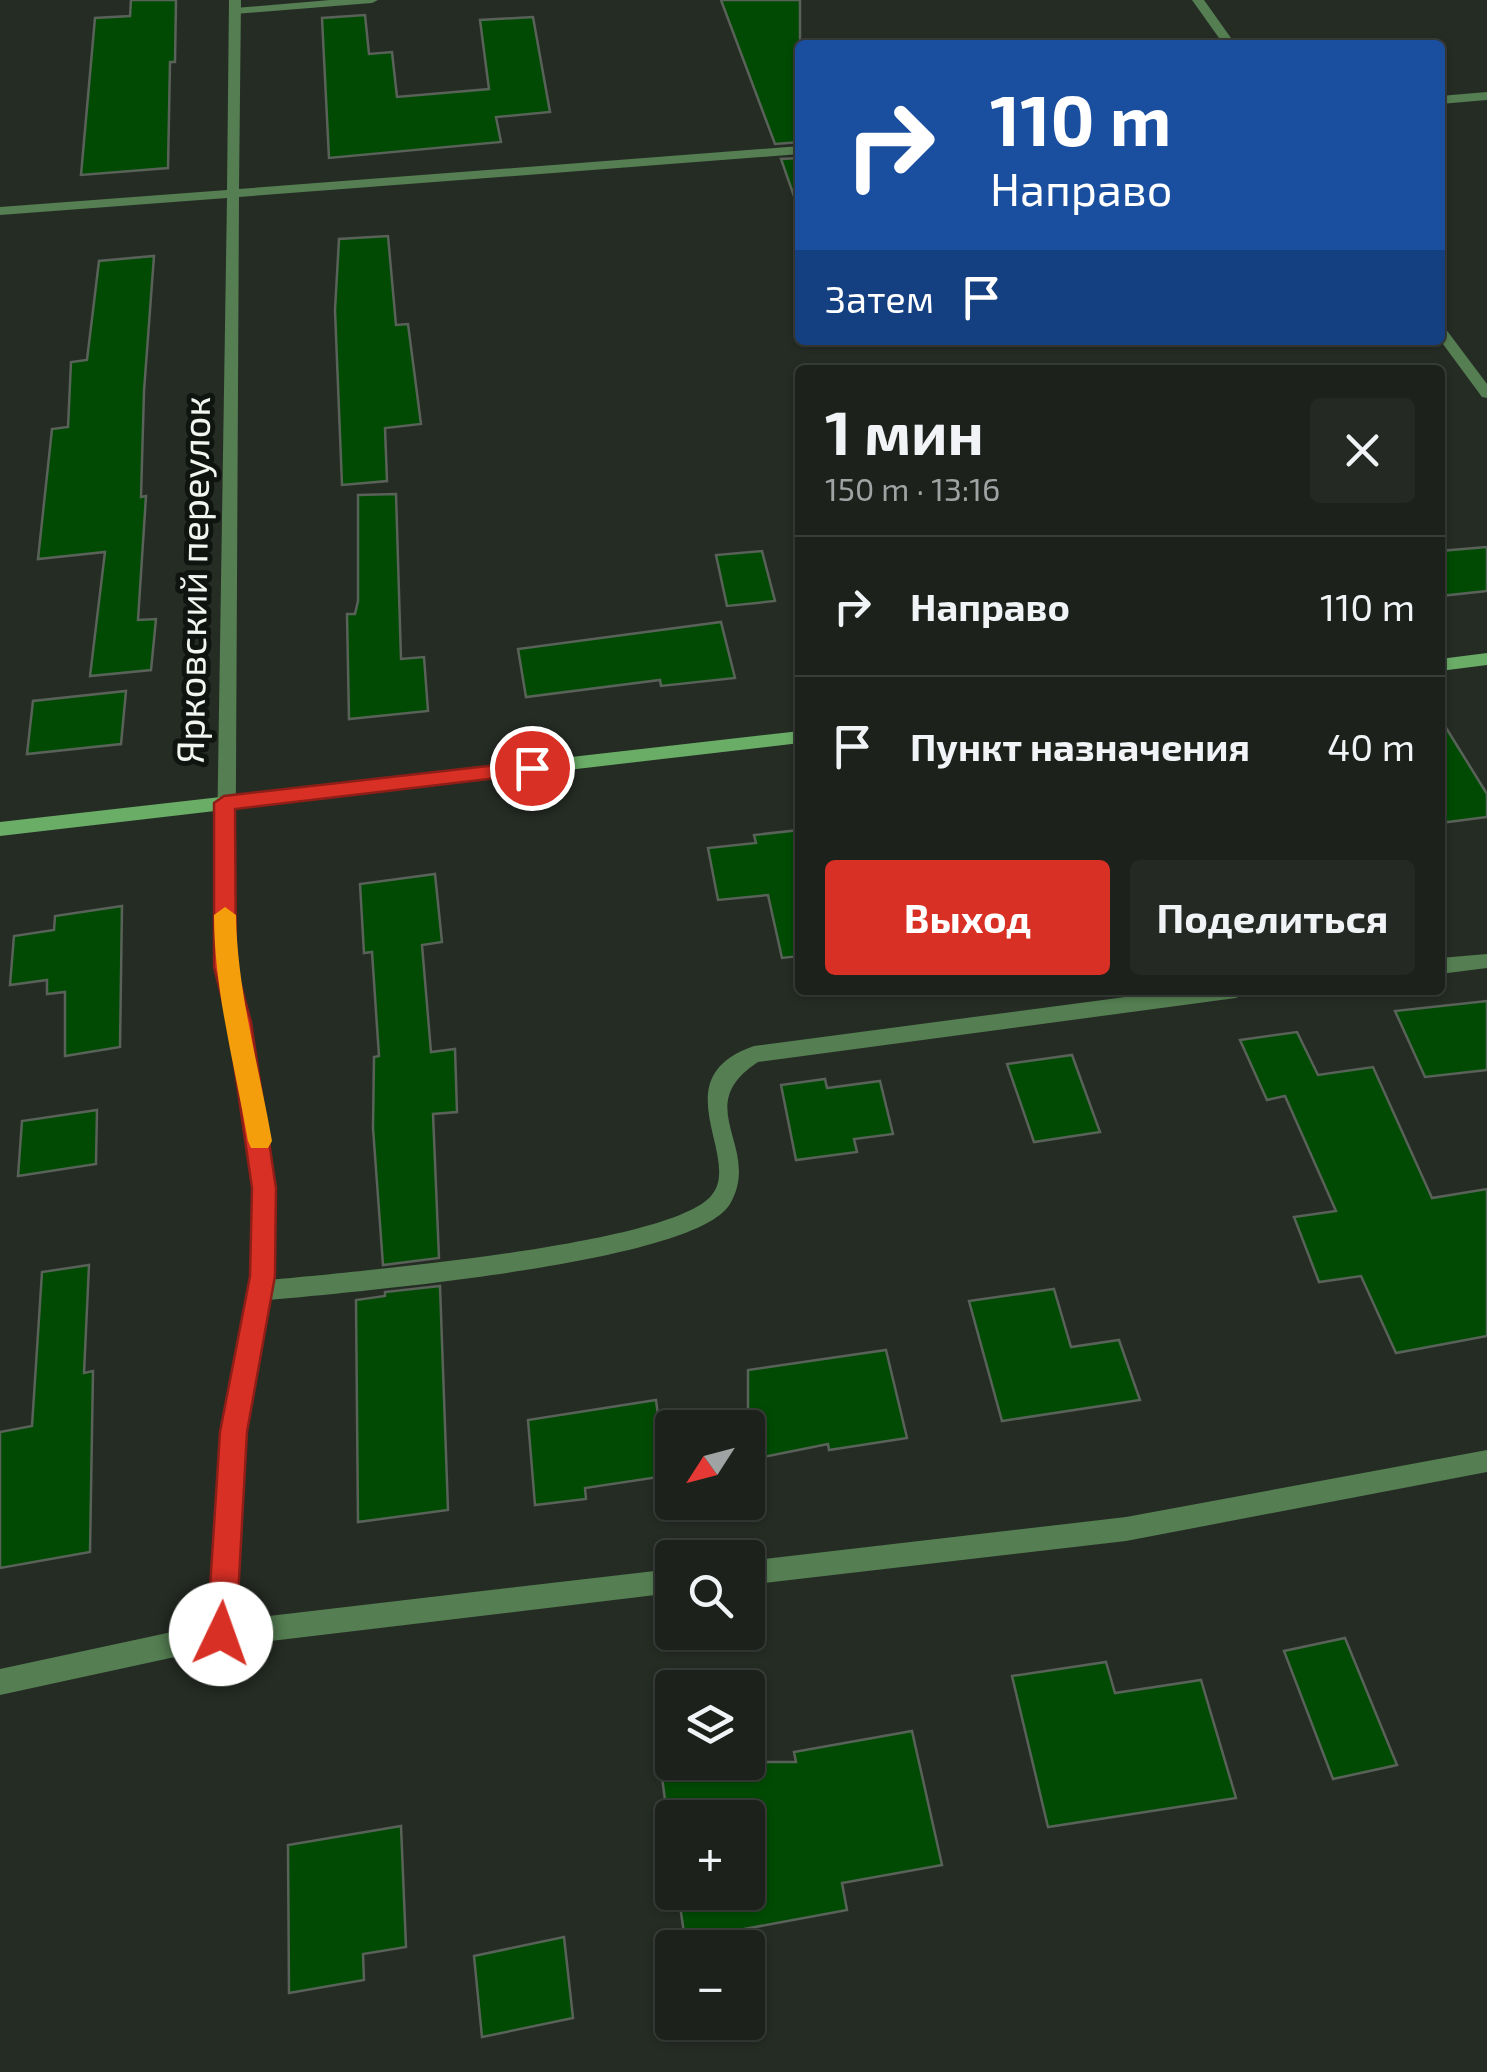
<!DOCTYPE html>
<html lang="ru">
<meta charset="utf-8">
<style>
body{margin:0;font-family:"Exo 2",sans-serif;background:#252924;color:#f1f3f6;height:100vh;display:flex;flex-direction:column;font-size:38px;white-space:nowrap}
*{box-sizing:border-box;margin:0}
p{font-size:32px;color:#a0a3a3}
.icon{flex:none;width:55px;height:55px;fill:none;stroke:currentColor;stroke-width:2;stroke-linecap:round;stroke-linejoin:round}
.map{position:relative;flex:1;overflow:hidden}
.drawer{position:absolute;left:795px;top:365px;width:650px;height:630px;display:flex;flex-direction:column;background:#1c211b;border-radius:10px;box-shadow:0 2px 8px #0004,0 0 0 2px #3a3e3a}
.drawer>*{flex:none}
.top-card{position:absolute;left:795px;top:40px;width:650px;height:305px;border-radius:10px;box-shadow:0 2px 8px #0004,0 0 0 2px #3a3e3a;background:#1a4fa0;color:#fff;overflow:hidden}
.needle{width:65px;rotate:234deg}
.buttons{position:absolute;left:655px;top:1410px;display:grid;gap:20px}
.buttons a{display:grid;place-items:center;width:110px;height:110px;border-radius:10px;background:#1c211b;box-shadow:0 2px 8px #0004,0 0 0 2px #3a3e3a;font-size:50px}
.pin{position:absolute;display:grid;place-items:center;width:85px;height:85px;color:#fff;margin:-42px;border:5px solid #fff;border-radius:50%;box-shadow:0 2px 10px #0007}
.me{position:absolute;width:110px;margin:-55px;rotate:3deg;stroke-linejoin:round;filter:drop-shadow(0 0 8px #0008)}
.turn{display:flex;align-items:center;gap:35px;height:210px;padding:0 30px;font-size:45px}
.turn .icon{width:130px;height:130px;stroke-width:2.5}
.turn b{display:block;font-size:70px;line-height:85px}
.then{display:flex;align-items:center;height:95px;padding:0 30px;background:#0003;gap:20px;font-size:38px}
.round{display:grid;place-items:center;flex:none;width:105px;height:105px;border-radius:10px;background:#252924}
.headline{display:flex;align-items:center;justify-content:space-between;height:170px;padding:0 30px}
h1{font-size:60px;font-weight:700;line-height:75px}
.action{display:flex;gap:20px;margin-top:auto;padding:20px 30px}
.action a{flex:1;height:115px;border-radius:10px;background:#d93025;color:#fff;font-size:40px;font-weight:700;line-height:115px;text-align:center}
.action a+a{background:#252924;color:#f1f3f6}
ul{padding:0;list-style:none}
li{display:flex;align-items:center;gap:30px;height:140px;padding:0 30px;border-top:2px solid #3a3e3a}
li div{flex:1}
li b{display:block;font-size:38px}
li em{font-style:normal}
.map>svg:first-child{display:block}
.building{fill:#004a04;stroke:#596258;stroke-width:2.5}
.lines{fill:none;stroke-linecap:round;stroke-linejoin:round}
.service{fill:#557e52;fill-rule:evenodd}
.minor{fill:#557e52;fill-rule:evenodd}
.secondary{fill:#6aad67;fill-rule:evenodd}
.route{fill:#d93025;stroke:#8d1f18;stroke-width:2.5}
.slow{fill:#f59e0b}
.labels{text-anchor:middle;stroke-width:10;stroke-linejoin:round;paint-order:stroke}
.street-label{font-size:38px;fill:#f1f6f1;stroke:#101410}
</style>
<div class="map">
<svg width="1487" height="2072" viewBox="0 0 1487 2072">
<rect width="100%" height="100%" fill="#252c24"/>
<g class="building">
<polygon points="131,0 176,0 175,62 170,62 168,168 81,175 95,18 130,16"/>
<polygon points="721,0 800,0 800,142 775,144"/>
<polygon points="365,15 369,54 392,52 397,97 489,89 480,20 533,17 550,112 496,117 501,142 329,158 322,18"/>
<polygon points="800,158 800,198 795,199 781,159"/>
<polygon points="388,236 396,325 408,324 421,424 385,428 387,481 342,485 335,310 339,239"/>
<polygon points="154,256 144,391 141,497 146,496 138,620 156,619 151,670 90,676 105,552 38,559 52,429 68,427 71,362 87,360 99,261"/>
<polygon points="396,494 401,659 424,657 428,711 349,719 347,614 355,614 358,601 358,495"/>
<polygon points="1487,547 1487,591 1440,596 1440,551"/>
<polygon points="762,551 775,601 727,606 716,555"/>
<polygon points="721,622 735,678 661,686 660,680 526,697 518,649"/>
<polygon points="126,691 121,744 27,754 33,701"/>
<polygon points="1440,718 1487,794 1487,817 1440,823"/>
<polygon points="800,830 800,956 782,958 768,895 718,900 708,848 756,843 754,835"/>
<polygon points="435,874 442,942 422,945 431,1052 455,1049 457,1112 433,1114 439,1258 383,1265 373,1128 374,1057 379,1056 372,952 364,953 360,884"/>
<polygon points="122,906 120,1047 65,1056 65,992 47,994 47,980 10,985 14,936 54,930 55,916"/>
<polygon points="1487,1001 1487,1070 1425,1077 1395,1011"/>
<polygon points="1297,1032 1318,1075 1373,1067 1432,1198 1487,1189 1487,1336 1396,1353 1361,1276 1319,1282 1294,1217 1336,1211 1285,1096 1267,1100 1240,1040"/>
<polygon points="1072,1055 1100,1132 1034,1142 1007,1064"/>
<polygon points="825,1079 827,1088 880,1081 893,1134 854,1139 857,1152 796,1160 781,1085"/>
<polygon points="97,1110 96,1164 18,1176 22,1121"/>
<polygon points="89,1265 84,1373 93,1371 90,1552 0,1568 0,1432 32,1426 42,1272"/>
<polygon points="440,1286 448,1510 358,1522 356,1300 385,1296 385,1292"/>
<polygon points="1054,1289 1071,1347 1119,1340 1140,1400 1002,1421 969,1301"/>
<polygon points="886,1350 907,1438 829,1450 828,1444 748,1460 748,1428 676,1428 748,1414 748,1370"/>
<polygon points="656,1400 660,1431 672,1428 672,1475 585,1488 586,1499 535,1505 528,1420"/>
<polygon points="1345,1638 1397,1765 1333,1779 1284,1651"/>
<polygon points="1106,1662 1115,1693 1201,1680 1236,1798 1048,1827 1012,1676"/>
<polygon points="912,1731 942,1865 842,1883 847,1910 685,1940 678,1892 748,1892 748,1818 672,1818 672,1853 660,1762 796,1762 794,1752"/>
<polygon points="401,1826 406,1947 363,1954 364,1980 289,1993 288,1845"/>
<polygon points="564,1937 573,2018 482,2037 474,1956"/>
</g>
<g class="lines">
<g class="service">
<polygon points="330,0 378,0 372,3 235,14 229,11 235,8"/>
<polygon points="1487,954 1487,968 1440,974 1440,958"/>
<path d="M1178,990h68l-3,5 -7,3 -478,64c-69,45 5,85 -28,142 -36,61 -393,89 -471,97l-8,-3 -3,-7 3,-7 8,-3c78,-8 408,-34 452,-85 33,-37 -51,-118 43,-150z"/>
</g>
<g class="minor">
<polygon points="229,0 241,0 239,189 800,146 800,154 239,197 235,967 269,1133 275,1187 273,1276 245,1433 234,1620 672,1569 672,1593 221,1647 0,1695 0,1669 209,1624 221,1433 251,1276 253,1187 249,1133 215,967 227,198 0,215 0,207 227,190"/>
<polygon points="1192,0 1204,0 1236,45 1224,45"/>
<polygon points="1487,92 1487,100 1440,104 1440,96"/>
<polygon points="1440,327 1445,328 1487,384 1487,398 1482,397 1440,340"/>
<polygon points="1487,1450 1487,1472 1126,1541 748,1585 748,1561 1126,1517"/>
</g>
<g class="secondary">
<polygon points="1487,653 1487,665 1440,671 1440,659"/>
<polygon points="800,731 800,743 0,836 0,822"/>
</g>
</g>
<polygon class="route" points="532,761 539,763 539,773 235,809 236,967 251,1022 276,1188 275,1276 247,1432 236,1634 231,1644 221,1649 211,1644 207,1634 220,1432 250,1276 252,1188 228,1022 214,967 214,803 224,796"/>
<path class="slow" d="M225,907l11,8c1,76 23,151 36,226l-4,7h-17l-3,-7c-13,-75 -34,-150 -34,-226z"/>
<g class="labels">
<g class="street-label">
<text transform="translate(194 580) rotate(-89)" y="13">Ярковский переулок</text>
</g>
</g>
</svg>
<div class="buttons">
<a><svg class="needle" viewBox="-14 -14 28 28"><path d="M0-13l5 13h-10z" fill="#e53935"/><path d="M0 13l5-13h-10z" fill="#a0a3a3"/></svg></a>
<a><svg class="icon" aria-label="search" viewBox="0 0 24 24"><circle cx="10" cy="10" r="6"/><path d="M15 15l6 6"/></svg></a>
<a><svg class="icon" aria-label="layers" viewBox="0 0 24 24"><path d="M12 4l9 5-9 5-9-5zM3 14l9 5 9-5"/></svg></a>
<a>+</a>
<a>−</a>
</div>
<div class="pin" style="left:532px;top:768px;background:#d93025"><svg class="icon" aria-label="arrive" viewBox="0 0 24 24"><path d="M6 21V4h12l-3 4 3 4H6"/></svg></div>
<svg class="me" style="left:221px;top:1634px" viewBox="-20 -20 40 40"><circle r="19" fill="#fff"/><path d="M0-13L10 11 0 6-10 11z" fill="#d93025"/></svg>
<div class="top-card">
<div class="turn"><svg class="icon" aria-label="right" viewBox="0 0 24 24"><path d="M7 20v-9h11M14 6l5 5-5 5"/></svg><div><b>110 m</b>Направо</div></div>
<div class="then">Затем<svg class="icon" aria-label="arrive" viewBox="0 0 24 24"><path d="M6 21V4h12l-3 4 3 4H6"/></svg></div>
</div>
<section class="drawer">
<div class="headline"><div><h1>1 мин</h1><p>150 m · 13:16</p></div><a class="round"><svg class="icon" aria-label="close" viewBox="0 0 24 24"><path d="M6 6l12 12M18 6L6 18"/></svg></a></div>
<ul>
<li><svg class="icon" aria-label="right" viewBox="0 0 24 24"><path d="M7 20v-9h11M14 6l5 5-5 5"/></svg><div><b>Направо</b></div><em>110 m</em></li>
<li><svg class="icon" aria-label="arrive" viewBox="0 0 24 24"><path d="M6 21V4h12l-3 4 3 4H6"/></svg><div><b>Пункт назначения</b></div><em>40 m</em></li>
</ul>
<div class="action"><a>Выход</a><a>Поделиться</a></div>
</section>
</div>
